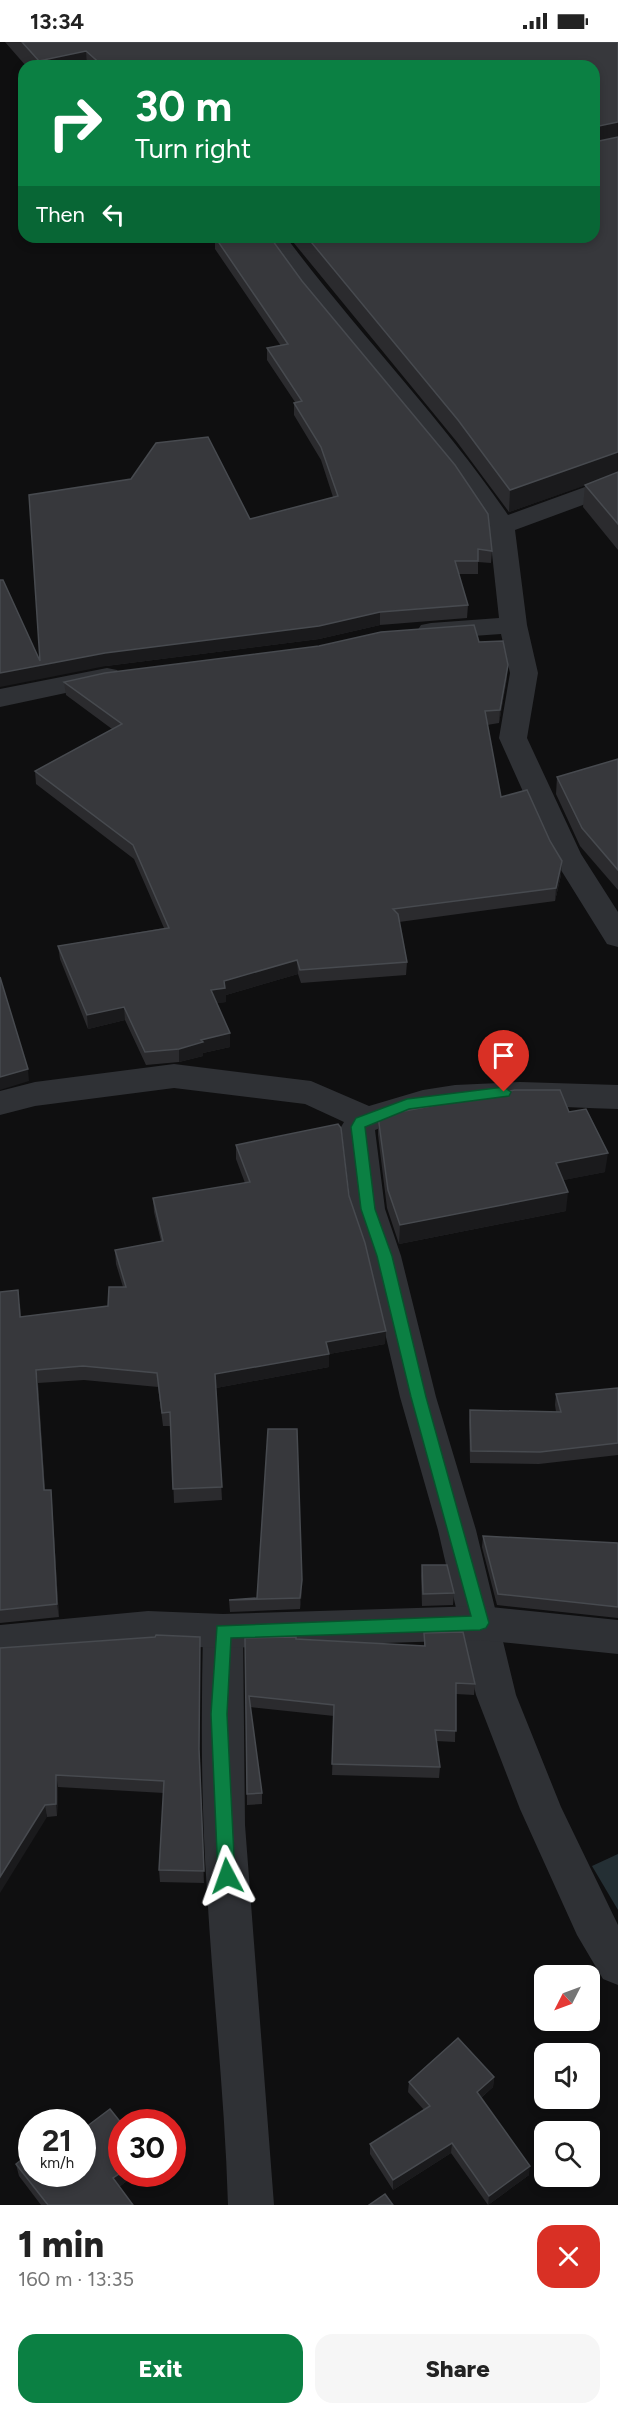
<!DOCTYPE html>
<meta charset="utf-8">
<style>
body{margin:0;font-family:Figtree,sans-serif;background:#f6f6f6;color:#222;height:100vh;display:flex;flex-direction:column;font-size:22px;white-space:nowrap}
*{box-sizing:border-box;margin:0}
p{font-size:20px;color:#767676}
.icon{flex:none;width:33px;height:33px;fill:none;stroke:currentColor;stroke-width:2;stroke-linecap:round;stroke-linejoin:round}
.map{position:relative;height:2163px;overflow:hidden}
.details{display:flex;flex-direction:column;background:#fff;flex:1}
.details>*{flex:none}
.guide{position:absolute;left:18px;top:18px;width:582px;height:183px;border-radius:18px;box-shadow:0 3px 9px #0003;background:#0b8043;color:#fff;overflow:hidden}
.needle{width:39px;rotate:228deg}
.fabs{position:absolute;left:534px;top:1923px;display:grid;gap:12px}
.fabs a{display:grid;place-items:center;width:66px;height:66px;border-radius:12px;background:#fff;box-shadow:0 3px 9px #0003;font-size:30px}
.speed{position:absolute;left:18px;top:2067px;display:flex;gap:12px;font-size:30px;font-weight:700;text-align:center}
.speed>*{display:grid;place-content:center;width:78px;height:78px;border-radius:50%;background:#fff;box-shadow:0 3px 9px #0003;line-height:1}
.speed small{font-size:15px;font-weight:400}
.speed .limit{border:9px solid #d22;background:#fff;color:#111}
.pin{position:absolute;display:grid;place-items:center;width:51px;height:51px;color:#fff;margin:-62px -26px;border-radius:50% 50% 50% 0;rotate:-45deg;box-shadow:0 0 6px #0007}
.pin .icon{rotate:45deg}
.me{position:absolute;width:66px;margin:-33px;rotate:356deg;stroke-linejoin:round;filter:drop-shadow(0 0 4px #0008)}
.turn{display:flex;align-items:center;gap:21px;height:126px;padding:0 18px;font-size:27px}
.turn .icon{width:78px;height:78px;stroke-width:2.5}
.turn b{display:block;font-size:42px;line-height:51px}
.then{display:flex;align-items:center;height:57px;padding:0 18px;background:#0003;gap:12px;font-size:22px}
.round{display:grid;place-items:center;flex:none;width:63px;height:63px;border-radius:18px;background:#f6f6f6}
.head{display:flex;align-items:center;justify-content:space-between;height:102px;padding:0 18px}
h1{font-size:36px;font-weight:800;line-height:45px}
.cta{display:flex;gap:12px;margin-top:auto;padding:12px 18px}
.cta a{flex:1;height:69px;border-radius:18px;background:#0b8043;color:#fff;font-size:24px;font-weight:800;line-height:69px;text-align:center}
.cta a+a{background:#f6f6f6;color:#222}
.status{display:flex;justify-content:space-between;align-items:center;height:42px;padding:0 30px;background:#fff;direction:ltr}
.status svg{height:16px;fill:currentColor}
.map>svg:first-child{display:block}
.water{fill:#242f34}
.lines{fill:none;stroke-linecap:round;stroke-linejoin:round}
.minor{fill:#2f3135;fill-rule:evenodd}
.tertiary{fill:#2f3135;fill-rule:evenodd}
.wall{fill:#2b2b2e}
.shaded-wall{fill:#1a1a1c}
.building{fill:#37383c;stroke:#474a4f;stroke-width:1.5}
.route{fill:#0b8043;stroke:#07532c;stroke-width:1.5}
</style>
<div class="status"><b>13:34</b><svg viewBox="0 0 49 12"><path d="M0 12V9h3v3zM5 12V6h3v6zM10 12V3h3v9zM15 12V0h3v12zM26 1h20v11H26zM47 4h2v5h-2z"/></svg></div>
<div class="map">
<svg width="618" height="2163" viewBox="0 0 618 2163">
<rect width="100%" height="100%" fill="#0f0f10"/>
<polygon class="water" points="618,1812 618,1868 592,1824"/>
<g class="lines">
<g class="minor">
<path d="M264,195h22c71,95 155,180 222,278l110,-40v17l-103,38 12,95 11,48 -11,65 54,116 37,58v35l-11,-3 -56,-90 -52,-116 11,-65 -9,-39 -70,5 -10,-2 -4,-6 4,-6 10,-2 68,-5 -10,-92 -33,-50 -152,-184z"/>
<polygon points="107,626 117,628 121,634 117,640 0,665 0,647"/>
<path d="M174,1022l137,17 58,25 54,-16 32,-5 65,-3 98,3v24c-82,-3 -165,-10 -243,21l10,79 16,47 35,141 40,133 40,165 45,112 57,118v60l-15,-6 -26,-44 -57,-126 -44,-114 -38,-165 -38,-133 -33,-141 -16,-47 -10,-82 3,-5 -39,-18 -131,-16 -139,18 -35,9v-24l35,-9z"/>
<path d="M223,1572l14,5 6,12 2,194 29,380h-46c-3,-105 -15,-209 -21,-314 -6,-87 -6,-173 -4,-260l6,-12z"/>
</g>
<polygon class="tertiary" points="481,1564 618,1578 618,1612 481,1598 223,1606 148,1603 0,1617 0,1583 148,1569 223,1572"/>
</g>
<g class="wall">
<polygon points="5,0 618,0 618,508 583,465 585,443 509,470 457,400 289,195 429,195 430,196 594,195 594,24 26,24"/>
<polygon points="215,195 492,509 491,521 478,520 478,532 458,532 468,563 467,576 380,583 319,597 106,624 40,619 250,477 333,455 321,418 294,373 294,361 295,360 267,318 267,306 281,304 215,207"/>
<polygon points="479,600 507,636 499,681 487,683 501,755 561,833 555,859 399,880 407,920 406,933 301,941 298,932 226,953 226,960 216,961 230,1005 203,1011 203,1014 179,1020 146,1023 125,978 88,987 60,917 58,904 164,886 134,817 36,742 35,729 112,687 66,653 64,640"/>
<polygon points="618,717 618,848 580,804 556,752 557,735"/>
<polygon points="569,1070 605,1130 563,1138 566,1169 399,1202 387,1166 378,1093 378,1074"/>
<polygon points="236,1103 349,1154 385,1302 329,1312 329,1325 216,1346 222,1458 174,1461 171,1384 163,1384 158,1345 84,1338 38,1341 45,1448 52,1461 59,1575 0,1581 0,1250 20,1262 21,1275 108,1264 123,1245 116,1222 115,1208 161,1199 154,1170 153,1156 245,1141 236,1117"/>
<polygon points="618,1346 618,1413 539,1422 470,1421 469,1380 470,1368 556,1370 555,1363 556,1352"/>
<polygon points="483,1494 618,1501 618,1576 497,1563 482,1505"/>
<polygon points="422,1523 454,1551 453,1563 422,1564 421,1534"/>
<polygon points="302,1538 302,1549 300,1567 230,1570 229,1558 257,1556"/>
<polygon points="424,1591 475,1642 474,1653 456,1652 455,1700 436,1699 440,1725 439,1736 332,1733 334,1674 250,1665 262,1751 262,1762 247,1763 245,1596 296,1597 424,1604"/>
<polygon points="0,1606 200,1607 200,1719 204,1841 160,1840 159,1828 164,1751 58,1745 57,1774 47,1775"/>
<polygon points="494,2035 493,2045 481,2056 529,2133 488,2163 451,2111 393,2148 370,2112 370,2102 424,2068 408,2050 409,2040"/>
<polygon points="16,2122 122,2132 136,2132 119,2145 133,2163 41,2163 19,2134"/>
</g>
<g class="shaded-wall">
<polygon points="86,9 87,24 39,24 39,19"/>
<polygon points="618,80 618,101 594,105 594,85"/>
<polygon points="618,410 618,432 509,470 510,448"/>
<polygon points="380,570 380,583 319,597 106,624 0,645 0,631 105,611"/>
<polygon points="508,623 507,636 499,681 500,668"/>
<polygon points="562,819 561,833 555,859 556,846"/>
<polygon points="297,918 298,932 226,953 226,960 211,962 211,948 224,939"/>
<polygon points="124,965 125,978 88,987 87,973"/>
<polygon points="230,991 230,1005 203,1011 203,1014 179,1020 179,1007 201,998"/>
<polygon points="28,1027 29,1039 0,1048 0,1035"/>
<polygon points="608,1111 605,1130 554,1140 556,1121"/>
<polygon points="568,1150 566,1169 399,1202 400,1183"/>
<polygon points="386,1289 385,1302 329,1312 329,1325 216,1346 215,1332 326,1300"/>
<polygon points="36,1328 38,1341 45,1461 44,1448"/>
<polygon points="51,1448 52,1461 59,1575 57,1562"/>
<polygon points="302,1538 302,1549 300,1567 300,1556"/>
<polygon points="200,1595 200,1719 204,1841 199,1707"/>
<polygon points="56,1733 58,1745 57,1774 56,1762"/>
<polygon points="45,1763 47,1775 0,1851 0,1835"/>
<polygon points="494,2035 493,2045 476,2060 477,2050"/>
<polygon points="452,2101 451,2111 393,2148 393,2138"/>
<polygon points="530,2124 529,2133 488,2163 489,2154"/>
<polygon points="122,2130 122,2132 136,2132 115,2148 113,2136"/>
</g>
<g class="building">
<polygon points="22,0 618,0 618,80 594,85 594,100 618,95 618,410 510,448 458,378 307,195 429,195 430,196 436,195 594,195 594,24 103,24 86,9 39,19"/>
<polygon points="215,195 270,195 302,239 455,423 488,472 492,509 478,507 478,519 455,519 468,563 380,570 319,584 105,611 0,631 0,538 3,538 40,619 29,453 131,437 156,401 208,395 250,477 338,454 321,405 294,361 302,359 267,306 288,302"/>
<polygon points="618,430 618,482 585,443"/>
<polygon points="474,583 479,600 503,599 508,623 500,668 485,669 501,755 527,748 550,799 562,819 556,846 393,867 398,872 407,920 300,928 297,918 224,939 225,946 211,948 230,991 201,998 203,1000 179,1007 145,1010 124,965 87,973 58,904 169,886 133,803 35,729 122,682 64,640 105,631 319,604 381,590"/>
<polygon points="618,717 618,828 582,786 557,735"/>
<polygon points="0,935 28,1027 0,1035"/>
<polygon points="515,1048 560,1048 569,1070 586,1067 608,1111 556,1121 568,1150 400,1183 388,1148 378,1074"/>
<polygon points="338,1082 341,1086 349,1154 365,1201 386,1289 326,1300 329,1312 215,1332 222,1445 173,1447 170,1370 162,1371 157,1331 83,1324 36,1328 44,1448 51,1448 57,1562 0,1568 0,1250 18,1248 20,1275 108,1264 109,1245 126,1245 115,1208 163,1199 153,1156 250,1140 236,1103"/>
<polygon points="618,1346 618,1401 540,1410 471,1409 470,1368 561,1370 556,1352"/>
<polygon points="268,1387 297,1387 302,1538 300,1556 229,1558 257,1556"/>
<polygon points="483,1494 618,1501 618,1565 498,1552"/>
<polygon points="422,1523 447,1523 454,1551 423,1552"/>
<polygon points="463,1590 475,1642 456,1641 456,1689 435,1688 440,1725 332,1722 334,1663 249,1654 262,1751 247,1752 245,1596 296,1595 296,1597 425,1604 424,1591"/>
<polygon points="156,1593 200,1595 199,1707 204,1829 159,1828 164,1739 56,1733 56,1762 45,1763 0,1835 0,1606 155,1595"/>
<polygon points="458,1996 494,2035 477,2050 530,2124 489,2154 452,2101 393,2138 370,2102 430,2064 409,2040"/>
<polygon points="110,2067 122,2082 122,2130 113,2136 133,2163 48,2163 16,2122 32,2109 32,2132 82,2132 82,2088"/>
<polygon points="385,2152 393,2163 369,2163"/>
</g>
<polygon class="route" points="504,1045 511,1050 509,1054 409,1067 365,1085 375,1167 392,1214 426,1355 489,1581 486,1586 480,1588 231,1596 227,1672 235,1834 233,1839 227,1842 221,1839 218,1834 211,1672 217,1584 471,1574 411,1355 377,1214 361,1167 351,1085 356,1076 407,1057"/>
</svg>
<div class="fabs">
<a><svg class="needle" viewBox="-14 -14 28 28"><path d="M0-13l5 13h-10z" fill="#e53935"/><path d="M0 13l5-13h-10z" fill="#767676"/></svg></a>
<a><svg class="icon" aria-label="sound" viewBox="0 0 24 24"><path d="M4 9h4l5-4v14l-5-4H4zM17 9q2 3 0 6"/></svg></a>
<a><svg class="icon" aria-label="search" viewBox="0 0 24 24"><circle cx="10" cy="10" r="6"/><path d="M15 15l6 6"/></svg></a>
</div>
<div class="speed"><div>21<small>km/h</small></div><div class="limit">30</div></div>
<div class="pin" style="left:504px;top:1050px;background:#d93025"><svg class="icon" aria-label="arrive" viewBox="0 0 24 24"><path d="M6 21V4h12l-3 4 3 4H6"/></svg></div>
<svg class="me" style="left:227px;top:1834px" viewBox="-20 -20 40 40"><path d="M0-17L14 15 0 8-14 15z" fill="#0b8043" stroke="#fff" stroke-width="4"/></svg>
<div class="guide">
<div class="turn"><svg class="icon" aria-label="right" viewBox="0 0 24 24"><path d="M7 20v-9h11M14 6l5 5-5 5"/></svg><div><b>30 m</b>Turn right</div></div>
<div class="then">Then<svg class="icon" aria-label="left" viewBox="0 0 24 24"><path d="M17 20v-9H6M10 6l-5 5 5 5"/></svg></div>
</div>
</div>
<section class="details">
<div class="head"><div><h1>1 min</h1><p>160 m · 13:35</p></div><a class="round" style="background:#d93025;color:#fff"><svg class="icon" aria-label="close" viewBox="0 0 24 24"><path d="M6 6l12 12M18 6L6 18"/></svg></a></div>
<div class="cta"><a>Exit</a><a>Share</a></div>
</section>
